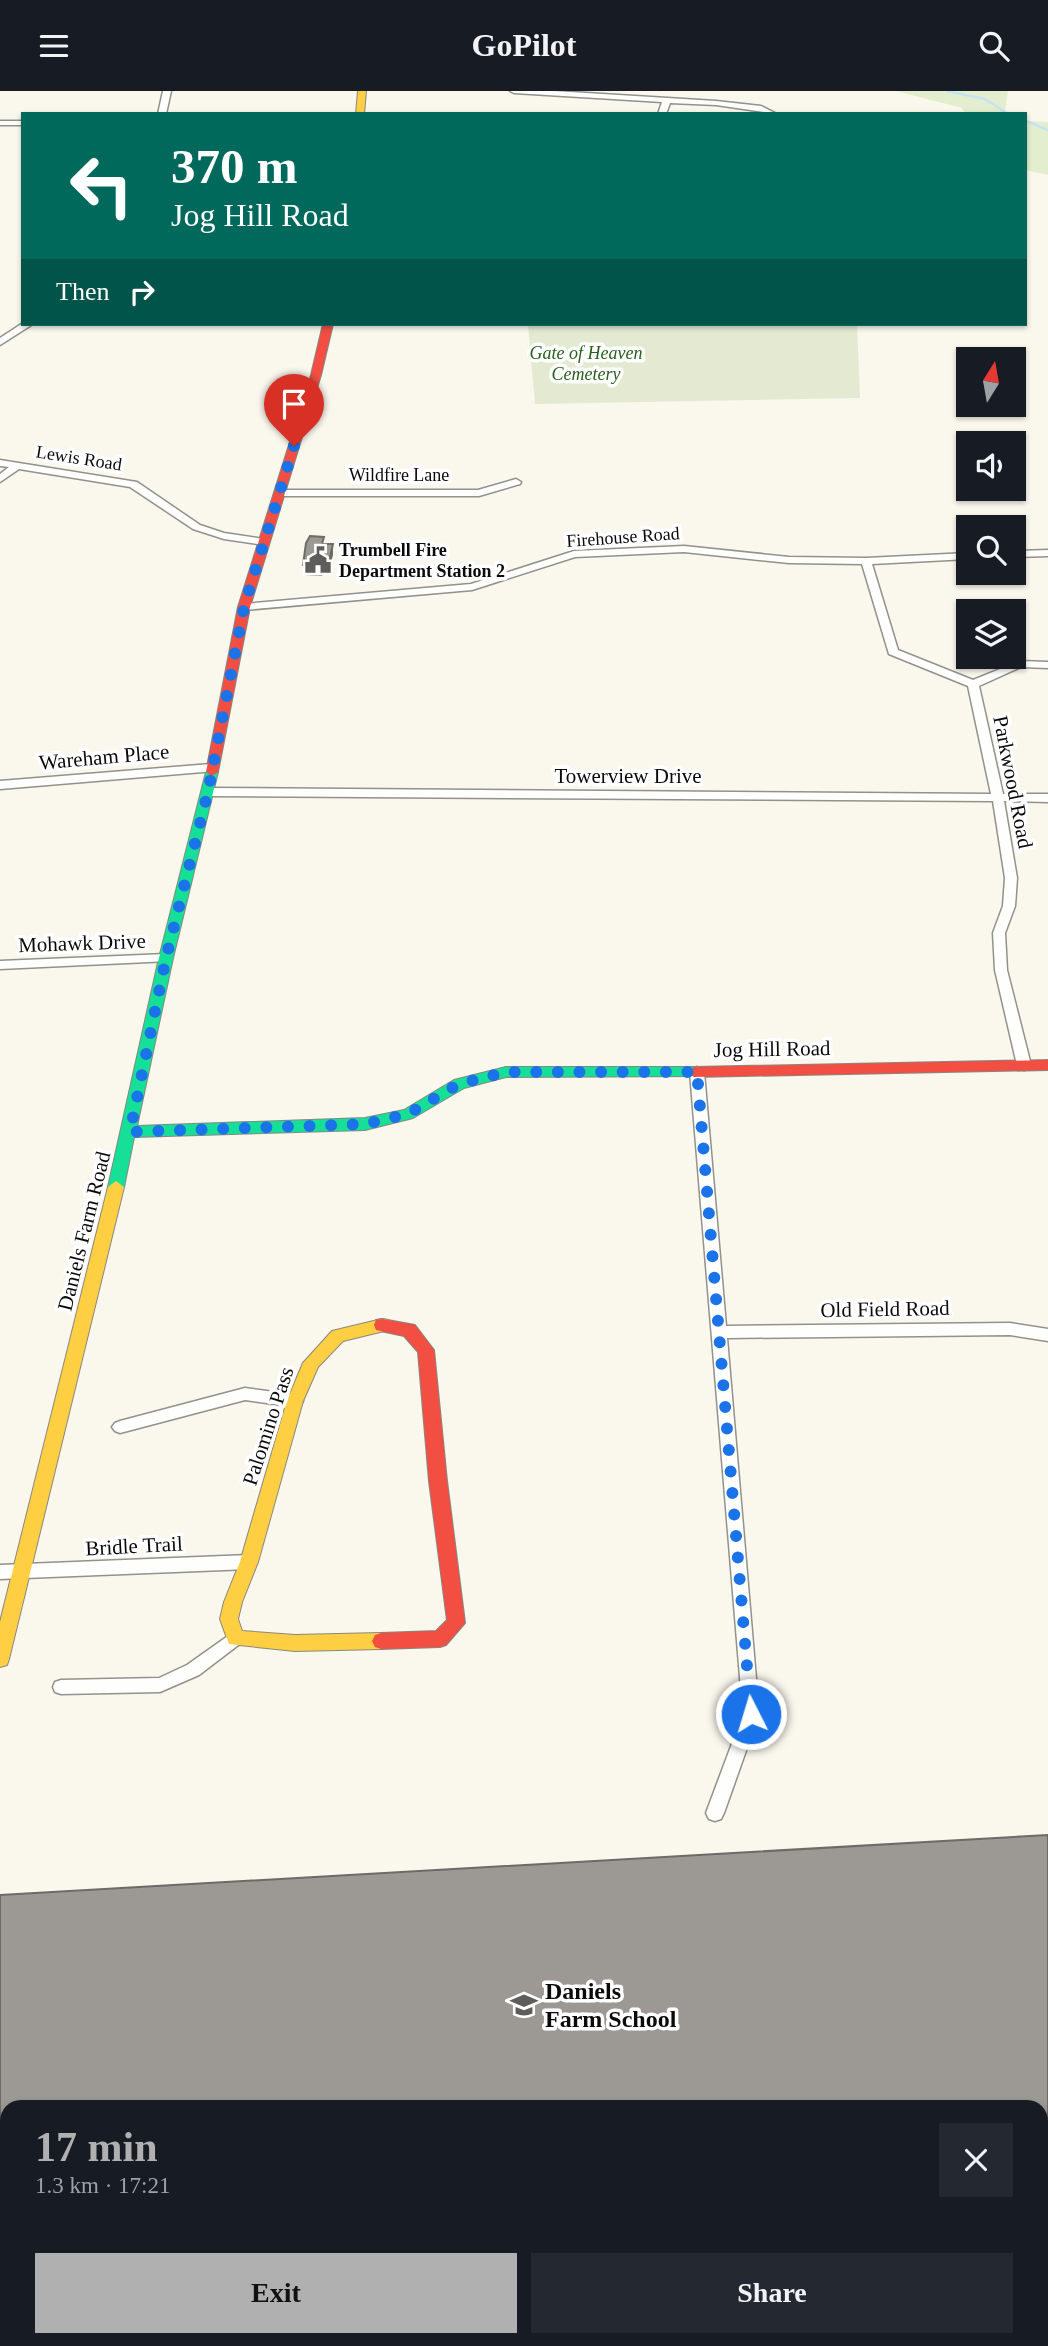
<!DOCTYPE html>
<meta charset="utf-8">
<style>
body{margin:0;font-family:Georgia,serif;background:#242831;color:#f1f3f6;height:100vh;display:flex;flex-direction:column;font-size:26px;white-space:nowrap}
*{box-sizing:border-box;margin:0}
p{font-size:23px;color:#9ea1a6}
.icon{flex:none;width:38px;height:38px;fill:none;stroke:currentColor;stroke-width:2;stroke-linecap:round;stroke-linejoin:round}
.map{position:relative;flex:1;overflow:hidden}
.panel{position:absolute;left:0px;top:2009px;width:1048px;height:247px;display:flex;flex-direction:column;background:#171b24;border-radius:21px 21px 0 0;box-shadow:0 2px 5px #0004}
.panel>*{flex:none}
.banner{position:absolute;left:21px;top:21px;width:1006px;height:214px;border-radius:0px;box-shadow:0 2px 5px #0004;background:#00695c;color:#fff;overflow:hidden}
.needle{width:46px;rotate:11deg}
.controls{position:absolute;left:956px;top:256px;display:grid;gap:14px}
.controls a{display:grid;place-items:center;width:70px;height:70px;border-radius:0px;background:#171b24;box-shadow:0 2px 5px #0004;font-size:35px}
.pin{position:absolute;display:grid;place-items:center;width:60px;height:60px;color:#fff;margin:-72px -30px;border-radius:50% 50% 50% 0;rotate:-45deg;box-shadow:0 0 7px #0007}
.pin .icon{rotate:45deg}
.me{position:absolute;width:77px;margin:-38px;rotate:355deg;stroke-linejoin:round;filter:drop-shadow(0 0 5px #0008)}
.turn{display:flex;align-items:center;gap:24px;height:147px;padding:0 35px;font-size:32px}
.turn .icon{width:91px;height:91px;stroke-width:2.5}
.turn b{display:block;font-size:49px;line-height:60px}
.then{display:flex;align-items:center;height:66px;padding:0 35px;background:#0003;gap:14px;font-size:26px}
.round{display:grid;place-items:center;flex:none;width:74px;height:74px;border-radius:0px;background:#242831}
.overview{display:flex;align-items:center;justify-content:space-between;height:119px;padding:0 35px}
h1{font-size:42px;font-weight:700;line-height:52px;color:#afb0af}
.button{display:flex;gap:14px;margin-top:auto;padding:14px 35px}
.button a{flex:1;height:80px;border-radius:0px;background:#afb0af;color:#111;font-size:28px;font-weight:700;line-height:80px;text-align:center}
.button a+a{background:#242831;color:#f1f3f6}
header{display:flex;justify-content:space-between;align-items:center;height:91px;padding:0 35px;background:#171b24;font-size:32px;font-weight:700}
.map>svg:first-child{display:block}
.green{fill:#e2eecd}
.cemetery{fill:#e4e9d2}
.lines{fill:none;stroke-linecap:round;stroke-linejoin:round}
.stream{stroke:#c5e3f3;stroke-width:2.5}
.street-casing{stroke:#92918c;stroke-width:3}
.fast-casing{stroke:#898783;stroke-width:2}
.slow-casing{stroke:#898783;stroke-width:2}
.jam-casing{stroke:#898783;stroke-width:2}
.street{fill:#fefefc;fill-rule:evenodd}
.fast{fill:#16e098;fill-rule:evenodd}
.slow{fill:#ffcf43;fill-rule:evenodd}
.jam{fill:#f24e42;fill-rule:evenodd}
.wall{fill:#86847f}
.shaded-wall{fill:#6d6b68}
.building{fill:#9c9994;stroke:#6d6b68;stroke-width:2}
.route{stroke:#1a73e8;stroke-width:12;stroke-dasharray:0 21.6}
.labels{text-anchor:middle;stroke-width:7;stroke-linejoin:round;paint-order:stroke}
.far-park-label{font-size:18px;font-style:italic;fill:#2a601d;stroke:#fff}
.far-street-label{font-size:18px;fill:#0a0a0a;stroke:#fff}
.far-poi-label{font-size:18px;font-weight:bold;fill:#0a0a0a;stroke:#fff;text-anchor:start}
.street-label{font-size:21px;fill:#0a0a0a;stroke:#fff}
.near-poi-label{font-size:24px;font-weight:bold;fill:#0a0a0a;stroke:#fff;text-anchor:start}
</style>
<header><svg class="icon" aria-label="menu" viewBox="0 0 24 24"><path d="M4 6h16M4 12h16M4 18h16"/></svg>GoPilot<svg class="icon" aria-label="search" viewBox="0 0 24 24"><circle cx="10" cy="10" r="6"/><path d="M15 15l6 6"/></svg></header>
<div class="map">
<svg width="1048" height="2255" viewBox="0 0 1048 2255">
<rect width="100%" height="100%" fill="#faf7ed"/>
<g class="green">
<polygon points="896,0 1008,0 1005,20 1010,23 966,23 962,17"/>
<polygon points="1026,30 1048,31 1048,84 1026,79"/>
</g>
<polygon class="cemetery" points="528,233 857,233 860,307 535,313"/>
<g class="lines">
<g class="stream">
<polyline points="947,0 985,8 1008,23"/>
<polyline points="1026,30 1048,39"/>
</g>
<defs>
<g id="street">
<polygon points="163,0 171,0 166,23 158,23"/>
<polygon points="510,0 554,0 716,10 761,15 777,23 716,14 670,12 666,23 658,23 662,11 514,2"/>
<rect x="0" y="30" width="23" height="4"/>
<polygon points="23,232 33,233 0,254 0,247"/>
<polygon points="0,369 137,391 200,434 224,442 264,448 269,451 264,454 224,448 193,438 130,396 19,378 0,391 0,383 9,376 0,375"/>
<polygon points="516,388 521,391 520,393 479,405 280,405 275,402 280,399 478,399"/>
<polygon points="684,455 789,466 866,467 968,462 968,468 872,473 898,559 973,589 1020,570 1048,571 1048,577 1021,576 979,595 1003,703 1048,703 1048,711 1004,710 1017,787 1015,815 1005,842 1007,879 1031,974 1029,977 1024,979 1017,974 995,879 993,842 1003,815 1005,787 993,710 208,705 202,701 208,697 991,703 968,595 889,563 862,473 789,472 684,461 575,466 472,499 244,519 239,516 244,513 471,493 574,460"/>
<polygon points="1048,459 1048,465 1013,466 1013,460"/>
<polygon points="211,673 217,677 215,680 0,698 0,690"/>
<polygon points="166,863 172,867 170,870 0,878 0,870"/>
<polygon points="697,976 704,981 726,1235 1010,1232 1048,1238 1048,1250 1010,1244 727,1247 759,1623 724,1722 721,1728 715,1730 709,1728 706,1722 743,1623 690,981"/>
<polygon points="245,1297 295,1304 300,1306 303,1310 300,1314 295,1316 245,1309 120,1342 115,1340 112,1336 115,1332 120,1330"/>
<polygon points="249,1464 255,1466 257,1471 255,1476 249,1478 0,1488 0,1474"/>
<polygon points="235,1540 241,1542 243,1547 241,1552 199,1584 160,1601 61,1603 55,1601 53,1596 55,1591 61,1589 159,1587 187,1574"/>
</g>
<polygon id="fast" points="212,677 218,681 173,867 137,1035 365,1027 404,1019 454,989 506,976 694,976 701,981 699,985 506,986 464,997 413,1027 365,1039 134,1046 124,1096 116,1102 111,1100 108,1096 159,867 206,681"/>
<g id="slow">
<polygon points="358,0 366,0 364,23 356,23"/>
<polygon points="116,1090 124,1096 9,1568 7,1574 0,1576 0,1531 108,1096"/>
<polygon points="382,1228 388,1229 390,1234 388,1239 343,1250 318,1276 303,1310 258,1471 242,1511 238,1528 242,1540 295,1544 381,1542 387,1544 390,1550 387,1556 381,1558 295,1560 229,1553 220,1528 224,1511 240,1471 287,1310 303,1272 332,1240"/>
</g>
<g id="jam">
<polygon points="323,233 333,233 321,284 250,516 218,681 212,685 206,681 238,516 311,284"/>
<polygon points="1048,969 1048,979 694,986 687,981 694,976"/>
<polygon points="382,1228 415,1234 434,1259 447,1390 465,1532 446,1554 440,1556 381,1558 375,1556 372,1550 375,1544 381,1542 436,1540 447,1529 429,1390 418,1261 404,1245 376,1239 374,1234 376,1229"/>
</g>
</defs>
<use href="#street" class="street-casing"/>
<use href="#fast" class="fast-casing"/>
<use href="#slow" class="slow-casing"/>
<use href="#jam" class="jam-casing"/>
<use href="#street" class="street"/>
<use href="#fast" class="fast"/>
<use href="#slow" class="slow"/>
<use href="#jam" class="jam"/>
</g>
<g class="wall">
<polygon points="324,453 333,463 330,476 323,477 322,485 304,484 303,474"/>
<polygon points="1048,1744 1048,2202 1041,2203 1041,2016 7,2016 7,2161 0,2161 0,1804"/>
</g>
<polygon class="shaded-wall" points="333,453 333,463 330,476 323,477 322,485 321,475 323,467"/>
<g class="building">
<polygon points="310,445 324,446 322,453 333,453 330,466 323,467 321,475 303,474 306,452"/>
<polygon points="1048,1744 1048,2196 1041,2197 1041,2016 7,2016 7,2155 0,2155 0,1804"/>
</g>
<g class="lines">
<polyline class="route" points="294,355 244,516 208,701 166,867 130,1041 365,1033 408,1023 459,993 506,981 697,981 751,1623"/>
</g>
<defs>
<symbol id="civic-bare" viewBox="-9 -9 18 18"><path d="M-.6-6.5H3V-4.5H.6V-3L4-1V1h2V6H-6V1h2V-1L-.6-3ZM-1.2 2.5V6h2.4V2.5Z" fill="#5e5d59" stroke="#fff" stroke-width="2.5" paint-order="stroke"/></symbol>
<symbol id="school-bare" viewBox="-9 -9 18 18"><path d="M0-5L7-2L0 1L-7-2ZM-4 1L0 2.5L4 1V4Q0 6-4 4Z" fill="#5e5d59" stroke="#fff" stroke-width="2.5" paint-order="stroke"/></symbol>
</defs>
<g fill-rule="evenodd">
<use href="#civic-bare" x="299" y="450" width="38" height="38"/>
<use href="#school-bare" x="505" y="1895" width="38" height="38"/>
</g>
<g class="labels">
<g class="far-park-label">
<text x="586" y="268">Gate of Heaven<tspan x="586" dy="21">Cemetery</tspan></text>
</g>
<g class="far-street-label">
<text transform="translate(79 367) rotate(9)" y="6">Lewis Road</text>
<text x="399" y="390">Wildfire Lane</text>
<text transform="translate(623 446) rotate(-4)" y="6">Firehouse Road</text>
</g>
<g class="far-poi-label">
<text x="339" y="465">Trumbell Fire<tspan x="339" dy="21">Department Station 2</tspan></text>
</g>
<g class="street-label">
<text transform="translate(104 666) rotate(-5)" y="7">Wareham Place</text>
<text x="628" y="692">Towerview Drive</text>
<text transform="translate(1013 691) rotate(79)" y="7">Parkwood Road</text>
<text transform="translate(82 852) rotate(-2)" y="7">Mohawk Drive</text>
<text transform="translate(772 958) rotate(-1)" y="7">Jog Hill Road</text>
<text transform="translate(84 1140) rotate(-76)" y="7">Daniels Farm Road</text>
<text transform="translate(885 1218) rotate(-1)" y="7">Old Field Road</text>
<text transform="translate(268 1335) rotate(-72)" y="7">Palomino Pass</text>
<text transform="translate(134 1455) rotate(-3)" y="7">Bridle Trail</text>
</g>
<g class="near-poi-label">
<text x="545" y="1908">Daniels<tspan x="545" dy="28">Farm School</tspan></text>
</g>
</g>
</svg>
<div class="controls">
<a><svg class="needle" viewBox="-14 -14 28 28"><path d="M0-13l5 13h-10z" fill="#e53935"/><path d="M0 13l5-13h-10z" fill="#9ea1a6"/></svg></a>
<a><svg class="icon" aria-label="sound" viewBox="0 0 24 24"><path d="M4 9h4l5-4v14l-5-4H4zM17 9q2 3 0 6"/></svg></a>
<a><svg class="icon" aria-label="search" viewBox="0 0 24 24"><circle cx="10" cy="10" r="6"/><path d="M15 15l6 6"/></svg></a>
<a><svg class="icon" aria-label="layers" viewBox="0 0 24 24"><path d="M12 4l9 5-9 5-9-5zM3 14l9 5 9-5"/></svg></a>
</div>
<div class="pin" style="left:294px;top:355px;background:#d93025"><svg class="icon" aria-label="arrive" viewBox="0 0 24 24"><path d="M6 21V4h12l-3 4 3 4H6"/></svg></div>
<svg class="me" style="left:751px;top:1623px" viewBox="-20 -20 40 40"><circle r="17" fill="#1a73e8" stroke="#fff" stroke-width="3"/><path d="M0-11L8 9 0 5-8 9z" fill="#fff"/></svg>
<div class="banner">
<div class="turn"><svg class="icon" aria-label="left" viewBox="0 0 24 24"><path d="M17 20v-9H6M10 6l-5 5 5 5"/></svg><div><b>370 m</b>Jog Hill Road</div></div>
<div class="then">Then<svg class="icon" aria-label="right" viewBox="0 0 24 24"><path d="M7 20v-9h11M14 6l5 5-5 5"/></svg></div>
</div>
<section class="panel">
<div class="overview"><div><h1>17 min</h1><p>1.3 km · 17:21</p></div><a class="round"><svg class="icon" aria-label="close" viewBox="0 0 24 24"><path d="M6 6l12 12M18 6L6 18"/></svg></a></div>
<div class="button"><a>Exit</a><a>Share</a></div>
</section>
</div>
